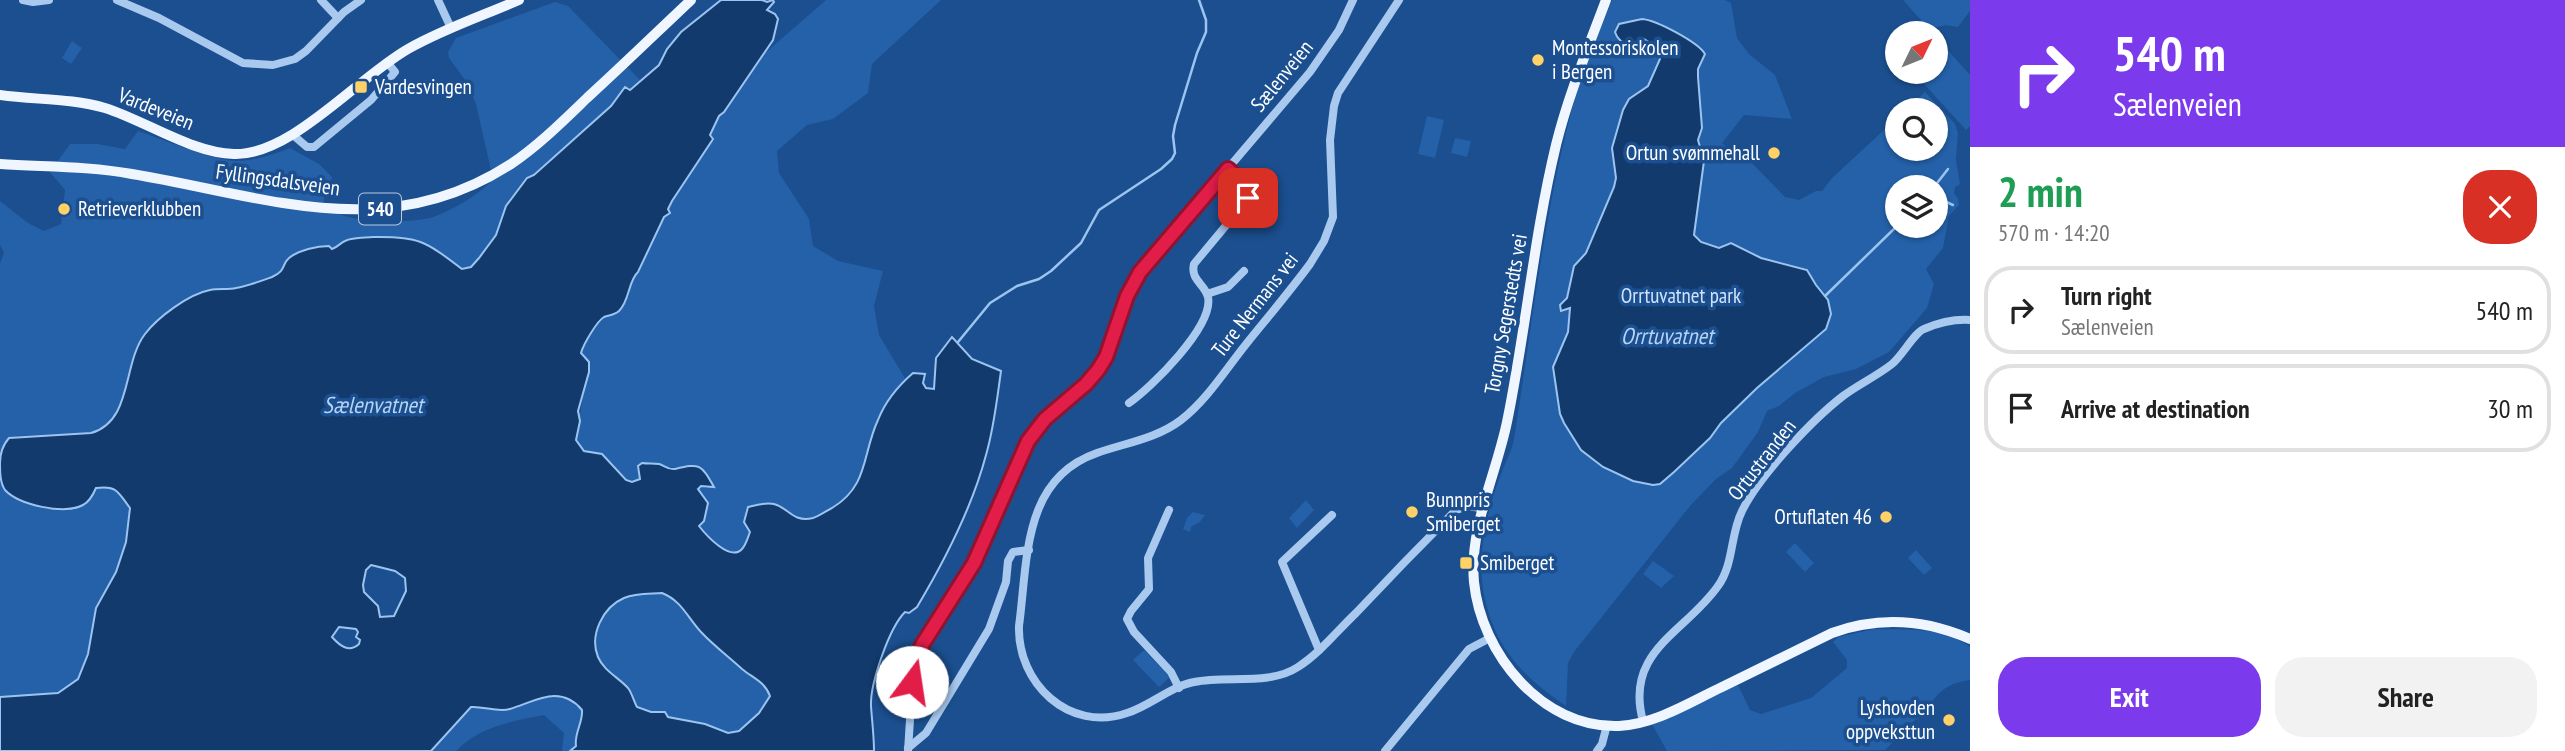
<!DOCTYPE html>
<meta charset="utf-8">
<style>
body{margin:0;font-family:"PT Sans Narrow",sans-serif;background:#f2f2f2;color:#222;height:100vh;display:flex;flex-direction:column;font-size:26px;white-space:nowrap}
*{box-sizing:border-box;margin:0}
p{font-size:23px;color:#767676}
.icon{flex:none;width:38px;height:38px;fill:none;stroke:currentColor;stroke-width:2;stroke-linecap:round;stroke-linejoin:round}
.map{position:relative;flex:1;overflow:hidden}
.sheet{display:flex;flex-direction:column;background:#fff;width:595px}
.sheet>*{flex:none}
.hud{background:#7c3aed;color:#fff;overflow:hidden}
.needle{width:46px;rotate:47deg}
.fabs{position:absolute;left:1885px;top:21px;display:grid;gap:14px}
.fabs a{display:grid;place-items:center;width:63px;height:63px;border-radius:50%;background:#fff;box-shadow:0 2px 5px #0004;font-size:35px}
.pin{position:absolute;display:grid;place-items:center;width:60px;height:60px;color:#fff;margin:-30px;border-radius:14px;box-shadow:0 4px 10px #0006}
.me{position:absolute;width:77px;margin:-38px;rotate:14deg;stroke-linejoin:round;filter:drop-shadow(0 0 5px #0008)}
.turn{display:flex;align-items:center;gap:24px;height:147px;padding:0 28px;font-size:32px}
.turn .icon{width:91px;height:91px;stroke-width:2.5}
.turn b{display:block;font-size:49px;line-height:60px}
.round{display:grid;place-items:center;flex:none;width:74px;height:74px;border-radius:28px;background:#f2f2f2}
.overview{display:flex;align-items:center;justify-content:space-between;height:119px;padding:0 28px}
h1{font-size:42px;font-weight:700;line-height:52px;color:#1e9e55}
.action{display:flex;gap:14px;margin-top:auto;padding:14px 28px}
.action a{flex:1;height:80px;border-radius:28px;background:#7c3aed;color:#fff;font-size:28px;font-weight:700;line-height:80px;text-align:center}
.action a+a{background:#f2f2f2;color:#222}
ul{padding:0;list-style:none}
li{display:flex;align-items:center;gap:21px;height:88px;margin:0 14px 10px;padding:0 14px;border:4px solid #e0e0e0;border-radius:28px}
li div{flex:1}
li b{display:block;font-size:26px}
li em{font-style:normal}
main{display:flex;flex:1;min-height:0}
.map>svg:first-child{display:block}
.green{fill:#2461a8;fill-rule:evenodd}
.water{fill:#123a6d;stroke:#9cc4f0;stroke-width:2;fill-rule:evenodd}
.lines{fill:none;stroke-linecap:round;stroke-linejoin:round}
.stream{stroke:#9cc4f0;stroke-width:2.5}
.minor{stroke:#a9c9ee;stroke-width:8}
.major{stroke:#f0f6ff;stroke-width:10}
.route-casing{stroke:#92132f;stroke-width:18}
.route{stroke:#e11d48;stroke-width:12}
.poi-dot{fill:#ffd166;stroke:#1b4f8f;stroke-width:2.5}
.labels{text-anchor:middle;stroke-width:7;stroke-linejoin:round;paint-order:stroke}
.shield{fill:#1b4f8f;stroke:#bbcadd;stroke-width:2}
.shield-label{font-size:19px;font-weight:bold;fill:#fff}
.poi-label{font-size:21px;fill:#fff;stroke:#1b4f8f;text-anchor:start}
.street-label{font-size:21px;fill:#fff;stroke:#1b4f8f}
.park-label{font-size:21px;fill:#cfe3fa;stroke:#1b4f8f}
.water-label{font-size:23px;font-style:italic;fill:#b5d3f5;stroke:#1b4f8f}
</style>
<main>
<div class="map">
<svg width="1970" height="751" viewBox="0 0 1970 751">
<rect width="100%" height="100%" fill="#1b4f8f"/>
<g class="green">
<path d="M826,0h115l-69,64 -4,29 -35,26 -26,6 -30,26 2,22 30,46 4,27 25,15 45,10 -9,35 5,29 27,45 -19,22 -13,28 -10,40 -17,28 -37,21 -19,-3 -7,-8 -38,1 -2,13 6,10c-2,5 -4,13 -8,17 -12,13 -36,-14 -43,-23l5,-30 -7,-7 4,-3 7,2 1,-7 -7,-12c-22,0 -39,-3 -60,-6l-4,3 2,13 -8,3 -6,-2 -24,-26h-8l-14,-6 -4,-11 13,-75 -7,-6 -1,-5 21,-33 16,-6 11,-16 3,-17 6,-7 26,-55 5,-4 -1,-4 4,-8 41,-62 -3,-4 9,-19 5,-4 40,-58z"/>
<path d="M1612,0h113l6,3 6,35 12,16 26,21 17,44 -48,-4 -22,28 14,13 12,3 37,38 14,3 17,-9h6l10,-13 65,-60v31h39v-39h-31l20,-18 30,32 3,9 -2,27 4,24 -5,3 -1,6 4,6 1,6 -10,11 -6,32 -17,21 8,15 -7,24 -38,44 -33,17 -32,8 -29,16 -16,13 -12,5 -9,21 -26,36 -16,11 -26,27 -116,146 -6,11 -2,43c-43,-29 -72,-59 -82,-112 -8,-40 4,-88 19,-125 4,-10 9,-19 11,-30 19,-118 31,-239 65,-355 9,-28 22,-56 33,-84zM1897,187h39v39h-39z"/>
<polygon points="1903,0 1970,0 1970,11 1958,27 1946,25 1929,29"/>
<path d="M555,2l13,4 72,74 -26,20 -3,6 -77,69 -7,3 -21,29 -10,28 -25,32 -9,2 -34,-24 -25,-8 -46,1 -25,12 -46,13 -3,8c-21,11 -43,18 -66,18l-107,133 -8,8 -11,3 -75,3 -16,20v-192l4,-12 -4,-7v-44l28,22 16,8 17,-7 4,-34 -15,-18 20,-28h28l27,5 13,-18c24,8 76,30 99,30 18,0 37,-7 53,-13l29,16 13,13 -2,7 -4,5 -3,16c16,19 87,19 110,12 18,-6 49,-24 60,-38l-17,-75 -10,-23 -17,-23 -1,-6 8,-14z"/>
<polygon points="72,41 82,48 71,64 62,58"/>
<polygon points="1945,47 1970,75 1970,126 1966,130 1915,74 1918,72 1936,72 1936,56"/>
<polygon points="1427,116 1444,120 1435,158 1418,154"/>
<polygon points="1455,138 1471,141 1467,157 1451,153"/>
<path d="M0,469l5,20 14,12 11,3 28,4 23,-2 11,-10 4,-8c21,-3 22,4 34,20l-4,34 -10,30 -20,36 -8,46 -10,25 -20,14 -58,4z"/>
<polygon points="1306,500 1314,510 1297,528 1289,518"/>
<polygon points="1193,512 1205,515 1200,522 1191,527 1190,532 1183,529 1187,518"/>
<polygon points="1795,543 1814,563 1805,572 1786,552"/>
<polygon points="1916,550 1932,568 1924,575 1908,558"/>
<polygon points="1653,561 1674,576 1661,588 1643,574"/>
<path d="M662,593c20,8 25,24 39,39 12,13 28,25 41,37 11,9 23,13 28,27 -10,15 -24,40 -44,37 -8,-1 -14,-7 -21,-9 -17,-5 -32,-3 -47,-13l-7,1 -14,-5c-3,-5 -5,-14 -9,-19 -10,-11 -24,-17 -30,-32 -9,-22 5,-49 26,-58 12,-5 26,-4 38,-5z"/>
<path d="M1874,629c33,1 68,-3 96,18v33c-27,4 -34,14 -47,37l-8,3 -30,30 -218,1 -15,-27 86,-39 12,25 11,4 50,-16 36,-30v-8l-14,-18 5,-5z"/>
<polygon points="1144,650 1170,677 1159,687 1133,660"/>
<path d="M555,694l9,3 18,13c1,13 -8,23 -6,36l-6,5h-8l2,-18 -20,-18c-32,6 -65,12 -88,36h-25l40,-44c13,-1 28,6 40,2 15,-5 28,-13 44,-15z"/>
</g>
<g class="water">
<path d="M721,0h41l5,2 6,-2 1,2 -7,8 8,4 3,5 -5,21 -49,72 -5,4 -9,19 3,4 -41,62 -4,8 2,4 -6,4 -26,55c-10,9 -8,28 -19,39 -4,4 -10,4 -15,6 -7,4 -21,28 -23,36l8,9v10l-11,39 2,10 -4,19 8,11 18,3 24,26 6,2 8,-3 -2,-13 4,-3c6,1 11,0 17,1 5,1 9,6 16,5 25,-6 26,-5 39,18l-13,-1 -3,3 10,14 -4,18 -5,5c7,9 31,36 43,23 4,-4 6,-12 8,-17l-6,-10 4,-15c8,-2 17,-5 26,-3 15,4 19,19 39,14 6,-2 13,-7 19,-10 37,-22 30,-54 46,-88 7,-18 20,-34 35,-47l12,1 -2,9 3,5 8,1 2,-31 16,-21 20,22 29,12c-4,28 -7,57 -15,84 -14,53 -41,105 -69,152l-8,6 -4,-1c-16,16 -35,72 -34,94 1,15 3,30 3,45h-304l6,-5c-2,-13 7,-23 6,-36 -22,-26 -46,-9 -72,-1 -12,4 -26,-3 -39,-2l-40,44h-431v-54l58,-4 20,-14 10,-25 8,-46 20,-36 10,-30 4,-34c-12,-16 -13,-23 -34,-20 -3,7 -7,14 -13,17 -19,10 -64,0 -78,-15 -5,-7 -5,-18 -5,-27 0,-10 2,-17 9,-25l82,-5c42,-12 31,-69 54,-99 13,-17 44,-40 65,-44 9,-2 18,0 26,-2 12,-2 25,-7 36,-11 15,-7 9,-12 17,-19 10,-8 28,-12 40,-12l3,3c6,-2 8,-6 13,-8 8,-4 19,-3 28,-4 46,-1 52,4 89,32l9,-2 8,-9 17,-23 10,-29 21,-28 7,-3 77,-69 14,-19 5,3 29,-25 8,-16 14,-17zM371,565l24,6 10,7 1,13 -12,25 -14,1 -2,-11 -14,-14 -1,-7 3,-15zM662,593c20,8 25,24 39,39 12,13 28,25 41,37 11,9 23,13 28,27l-11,17 -20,18 -11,2 -23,-9 -37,-7 -3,-5h-14l-14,-5c-3,-5 -5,-14 -9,-19 -10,-11 -24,-17 -30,-31 -9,-22 5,-50 26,-59 12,-5 26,-4 38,-5zM339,627l17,2 2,3 -2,5 4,3 -1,4c-10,9 -19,2 -27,-7z"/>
<path d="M1642,19c14,1 56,23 63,35l-7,15v8l4,51 -4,12 6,21 -10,74 7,7 18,6 12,-5 30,15 46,12 9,15 12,15 3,14 -5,15 -69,59 -36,35 -11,15 -36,34 -14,12 -7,1 -20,-4 -30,-14 -22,-17 -17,-27 -4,-9 -7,-47 15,-35 2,-24 -9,3 -1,-6 7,-7 7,-32 12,-13 28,-66 2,-9 -4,-30 11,-38 6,-11 19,-13 12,-27 -7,-14 -9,-6 -11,9c-7,-5 -15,-6 -18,-16l4,-8z"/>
</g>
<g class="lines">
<g class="stream">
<polyline points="1934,187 1948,169"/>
<polyline points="1936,191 1942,200 1953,205"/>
<polyline points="1825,296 1897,226"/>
<polyline points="958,342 990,303 1017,286 1039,279 1051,271 1081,243 1099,210 1161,169 1172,159 1175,153 1173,136 1175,125 1197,53 1206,32 1206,20 1199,0"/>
</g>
<g class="minor">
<polyline points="23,0 33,2 49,0"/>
<polyline points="117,0 159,18 243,63 273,65 295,59 306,51 344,12 361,0"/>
<polyline points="321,0 338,18"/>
<polyline points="438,0 451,28"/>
<path d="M1399,0l-61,93 -4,13 -4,34 3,77 -9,24 -14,23c-20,27 -42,53 -63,79 -21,26 -40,57 -66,77 -25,19 -56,23 -84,33 -75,26 -69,107 -78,173 -2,57 50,107 108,87 23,-7 44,-27 67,-31 33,-7 75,4 104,-15 22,-14 39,-36 58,-54 33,-35 66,-69 100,-103l14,-4 14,3"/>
<polyline points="293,135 307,147 314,147 371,100 395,72 387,62"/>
<polyline points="1207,294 1228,287 1244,271"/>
<path d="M1129,403c22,-15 85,-77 79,-106 -3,-13 -18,-17 -14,-33l54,-65 -6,-18 -14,-13"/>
<polyline points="1169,510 1148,558 1149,589 1131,611 1127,619 1134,632 1171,672 1179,688"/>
<polyline points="1319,650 1282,562 1332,515"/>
<path d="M1643,721c-19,-70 42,-88 75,-135 16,-22 12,-51 24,-75 17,-35 70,-91 101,-115 16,-12 34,-20 49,-32 10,-8 23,-32 32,-35 14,-6 30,-10 46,-9"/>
<polyline points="908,748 926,733 989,629 1006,582 1008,561 1013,552 1029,550"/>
<polyline points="908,751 913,673 922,645 974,563 1028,441 1045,419 1086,384 1098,370 1106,357 1124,303 1140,272 1310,72 1339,30 1353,0"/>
<polyline points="1385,751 1469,649 1490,638"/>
<polyline points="1597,751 1602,744 1607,725"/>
</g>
<g class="major">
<path d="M1606,0c-18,48 -38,96 -50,145 -22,91 -30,185 -49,277 -11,53 -38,106 -33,160 7,71 68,147 145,144 37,-2 71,-24 103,-39 37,-18 73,-36 110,-54 47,-17 92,-14 138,6"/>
<path d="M0,95c35,5 71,3 105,13 41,13 87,45 129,46 57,2 123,-76 174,-105 35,-20 74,-33 111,-49"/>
<path d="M0,164c44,3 88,2 132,10 133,22 253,72 379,-10 28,-19 52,-43 76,-66 35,-32 69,-65 104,-98"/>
</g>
</g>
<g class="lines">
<defs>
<polyline id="route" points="912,682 922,645 974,563 1028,441 1045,419 1086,384 1098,370 1106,357 1127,296 1140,272 1228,169 1242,181 1248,198"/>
</defs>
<use href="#route" class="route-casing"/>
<use href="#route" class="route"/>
</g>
<g class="poi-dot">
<circle cx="1538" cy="60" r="7"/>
<rect x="354" y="80" width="14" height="14" rx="3.5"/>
<circle cx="1774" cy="153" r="7"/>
<circle cx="64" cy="209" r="7"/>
<circle cx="1412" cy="512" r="7"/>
<circle cx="1886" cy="517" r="7"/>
<rect x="1459" y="556" width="14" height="14" rx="3.5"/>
<circle cx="1949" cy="720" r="7"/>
</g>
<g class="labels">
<rect class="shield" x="359" y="193.5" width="42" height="31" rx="5"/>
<g class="shield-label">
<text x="380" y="216">540</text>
</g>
<g class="poi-label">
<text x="1552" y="55">Montessoriskolen<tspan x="1552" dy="24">i Bergen</tspan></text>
<text x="375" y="94">Vardesvingen</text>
<text x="1760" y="160" text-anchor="end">Ortun svømmehall</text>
<text x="78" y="216">Retrieverklubben</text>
<text x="1426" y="507">Bunnpris<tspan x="1426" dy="24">Smiberget</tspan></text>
<text x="1872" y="524" text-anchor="end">Ortuflaten 46</text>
<text x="1480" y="570">Smiberget</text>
<text x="1935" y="715" text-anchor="end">Lyshovden<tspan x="1935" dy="24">oppveksttun</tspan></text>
</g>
<g class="street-label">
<text transform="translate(1282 76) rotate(-51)" y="7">Sælenveien</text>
<text transform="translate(156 109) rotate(22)" y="7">Vardeveien</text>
<text transform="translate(278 180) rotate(8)" y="7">Fyllingsdalsveien</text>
<text transform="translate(1255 305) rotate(-52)" y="7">Ture Nermans vei</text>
<text transform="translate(1506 314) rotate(-80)" y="7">Torgny Segerstedts vei</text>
<text transform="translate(1762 460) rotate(-52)" y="7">Ortustranden</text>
</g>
<g class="park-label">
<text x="1681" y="303">Orrtuvatnet park</text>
</g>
<g class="water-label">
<text x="1667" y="344">Orrtuvatnet</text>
<text x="373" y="413">Sælenvatnet</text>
</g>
</g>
</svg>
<div class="fabs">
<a><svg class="needle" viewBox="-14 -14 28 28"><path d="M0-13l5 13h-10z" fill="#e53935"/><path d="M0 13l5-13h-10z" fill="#767676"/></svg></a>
<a><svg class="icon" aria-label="search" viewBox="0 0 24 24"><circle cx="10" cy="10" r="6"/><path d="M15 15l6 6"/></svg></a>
<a><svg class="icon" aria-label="layers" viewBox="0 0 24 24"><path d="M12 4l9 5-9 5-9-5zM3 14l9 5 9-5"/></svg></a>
</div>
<div class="pin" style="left:1248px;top:198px;background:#d93025"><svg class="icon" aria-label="arrive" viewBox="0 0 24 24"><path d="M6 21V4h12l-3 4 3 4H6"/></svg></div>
<svg class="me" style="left:912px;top:682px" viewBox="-20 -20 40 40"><circle r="19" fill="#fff"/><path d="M0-13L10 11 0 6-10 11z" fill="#e11d48"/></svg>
</div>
<section class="sheet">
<div class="hud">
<div class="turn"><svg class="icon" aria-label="right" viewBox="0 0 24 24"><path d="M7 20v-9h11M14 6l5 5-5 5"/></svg><div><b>540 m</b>Sælenveien</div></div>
</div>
<div class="overview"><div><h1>2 min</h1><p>570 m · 14:20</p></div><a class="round" style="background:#d93025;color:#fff"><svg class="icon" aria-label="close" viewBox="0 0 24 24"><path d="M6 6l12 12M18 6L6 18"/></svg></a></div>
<ul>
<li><svg class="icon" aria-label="right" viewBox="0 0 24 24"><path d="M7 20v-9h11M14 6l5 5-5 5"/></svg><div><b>Turn right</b><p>Sælenveien</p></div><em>540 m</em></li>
<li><svg class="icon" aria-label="arrive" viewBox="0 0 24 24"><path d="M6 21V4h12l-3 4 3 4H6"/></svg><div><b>Arrive at destination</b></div><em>30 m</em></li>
</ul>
<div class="action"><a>Exit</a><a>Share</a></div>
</section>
</main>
